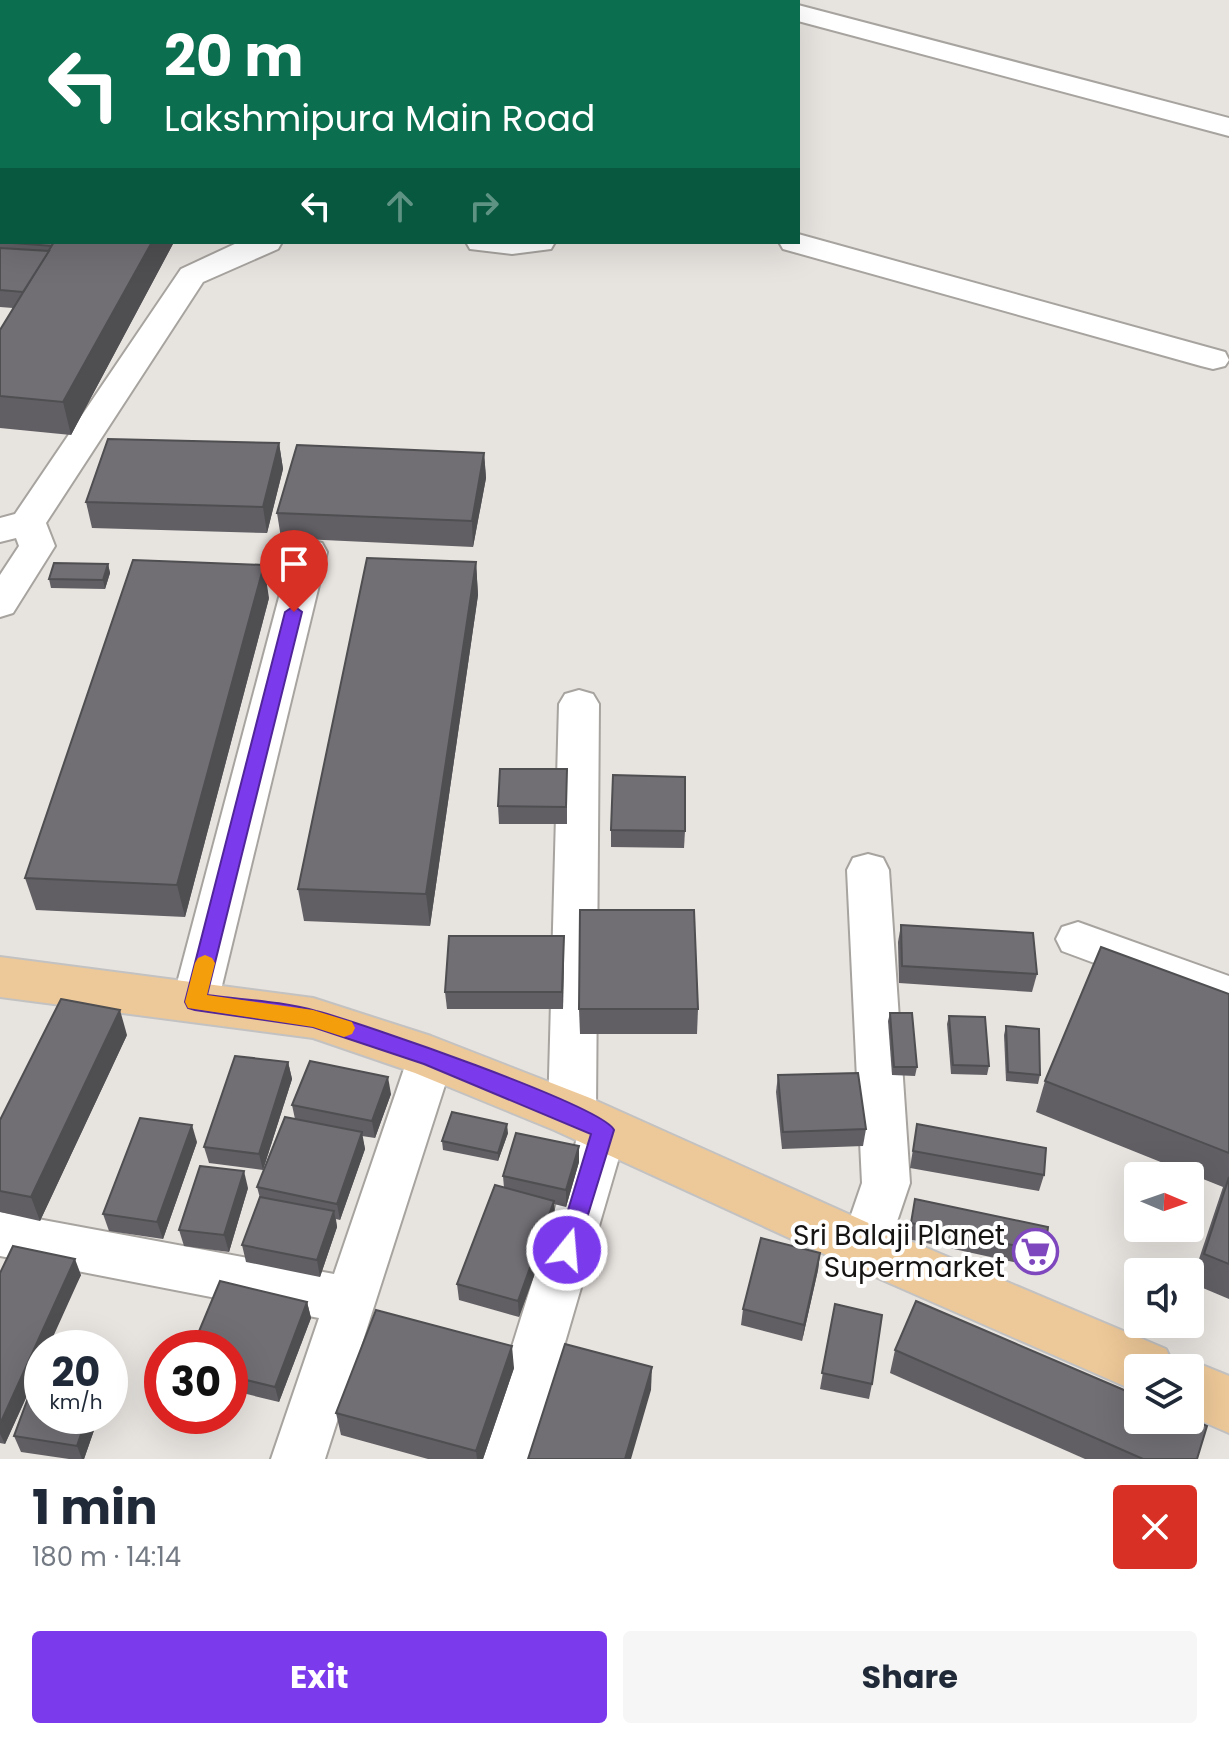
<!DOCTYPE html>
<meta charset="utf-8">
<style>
body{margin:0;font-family:Poppins,sans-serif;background:#f6f6f7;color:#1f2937;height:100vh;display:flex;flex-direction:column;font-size:30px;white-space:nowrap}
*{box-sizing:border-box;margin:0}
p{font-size:26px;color:#747a83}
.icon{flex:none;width:44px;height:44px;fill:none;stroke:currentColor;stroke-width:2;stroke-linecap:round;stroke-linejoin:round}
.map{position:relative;height:1459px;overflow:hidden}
.sheet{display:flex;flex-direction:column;background:#fff;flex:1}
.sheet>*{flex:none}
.top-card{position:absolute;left:0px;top:0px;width:800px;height:244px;box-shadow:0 8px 32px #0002;background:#0b6e4f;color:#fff;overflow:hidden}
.needle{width:52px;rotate:92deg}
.tools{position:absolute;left:1124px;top:1162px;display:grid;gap:16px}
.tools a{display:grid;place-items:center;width:80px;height:80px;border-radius:8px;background:#fff;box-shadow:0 8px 32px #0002;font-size:40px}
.speed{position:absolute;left:24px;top:1330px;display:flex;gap:16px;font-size:40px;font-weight:700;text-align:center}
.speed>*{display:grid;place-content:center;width:104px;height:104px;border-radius:50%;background:#fff;box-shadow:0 8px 32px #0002;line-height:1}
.speed small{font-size:20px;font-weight:400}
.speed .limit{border:12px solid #d22;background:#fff;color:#111}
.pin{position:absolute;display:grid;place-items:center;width:68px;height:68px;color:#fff;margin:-82px -34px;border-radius:50% 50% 50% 0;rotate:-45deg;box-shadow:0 0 8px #0007}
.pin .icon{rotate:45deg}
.me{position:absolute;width:88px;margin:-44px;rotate:17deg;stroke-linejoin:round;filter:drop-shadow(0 0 6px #0008)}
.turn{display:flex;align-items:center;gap:28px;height:168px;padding:0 32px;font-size:36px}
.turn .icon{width:104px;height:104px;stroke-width:2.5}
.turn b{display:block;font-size:56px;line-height:68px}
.lanes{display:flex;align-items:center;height:76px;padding:0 32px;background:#0003;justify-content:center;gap:40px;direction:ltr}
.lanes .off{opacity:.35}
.round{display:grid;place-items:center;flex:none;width:84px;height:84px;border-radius:8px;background:#f6f6f7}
.summary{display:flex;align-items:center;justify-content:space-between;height:136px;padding:0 32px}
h1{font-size:48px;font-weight:700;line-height:60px}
.cta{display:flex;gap:16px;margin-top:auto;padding:16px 32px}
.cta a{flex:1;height:92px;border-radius:8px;background:#7c3aed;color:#fff;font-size:32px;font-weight:700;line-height:92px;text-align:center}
.cta a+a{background:#f6f6f7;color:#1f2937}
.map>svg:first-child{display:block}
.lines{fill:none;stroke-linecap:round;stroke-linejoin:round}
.minor-casing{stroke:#a7a39f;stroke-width:4}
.major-casing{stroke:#c3c2c2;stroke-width:4}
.minor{fill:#fff;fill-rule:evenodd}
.major{fill:#edc898;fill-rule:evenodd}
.wall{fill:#615f64}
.shaded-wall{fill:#4f4e51}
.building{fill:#716f74;stroke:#4f4e51;stroke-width:2}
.route{fill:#7c3aed;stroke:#51269a;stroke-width:2}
.slow{fill:#f59e0b}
.labels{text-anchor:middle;stroke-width:8;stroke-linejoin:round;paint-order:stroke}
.near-poi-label{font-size:28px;fill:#171514;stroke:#fff;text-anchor:end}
</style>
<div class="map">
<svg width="1229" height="1459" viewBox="0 0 1229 1459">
<rect width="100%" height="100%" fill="#e7e3df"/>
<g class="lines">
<defs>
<g id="minor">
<polygon points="737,0 769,0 770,2 738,2"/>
<polygon points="798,5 1229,118 1229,136 798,21"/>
<polygon points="2,159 2,179 0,180 0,160"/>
<polygon points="798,234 1225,352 1229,360 1225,366 1213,369 1201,366 783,249 779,242 798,242"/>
<polygon points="239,242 282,242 278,249 203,282 46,523 55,546 13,613 0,617 0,575 19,546 16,538 0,542 0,518 15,514 181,269"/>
<polygon points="466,242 555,242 551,249 512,254 470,249"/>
<polygon points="309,540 322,543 327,552 218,1002 211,1015 195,1020 179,1015 172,1002 291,552 296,543"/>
<polygon points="579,690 593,694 599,704 596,1112 603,1110 620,1116 627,1130 531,1459 477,1459 579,1132 572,1134 555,1128 548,1114 559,704 565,694"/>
<polygon points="868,854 883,858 889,870 910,1183 883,1263 865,1269 847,1263 840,1247 862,1183 847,870 853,858"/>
<polygon points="1078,922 1229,976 1229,1013 1062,951 1056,939 1062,927"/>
<polygon points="431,1038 447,1043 454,1057 325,1459 271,1459 319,1318 0,1256 0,1212 334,1274 408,1057 415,1043"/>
</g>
<polygon id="major" points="0,957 313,998 431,1036 590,1098 884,1230 1166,1349 1174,1366 1190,1360 1229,1376 1229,1433 1190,1416 1190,1368 1138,1368 1138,1392 846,1264 554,1130 415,1073 313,1038 0,997"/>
</defs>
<use href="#minor" class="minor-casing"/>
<use href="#major" class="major-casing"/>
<use href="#minor" class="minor"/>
<use href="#major" class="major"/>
</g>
<g class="wall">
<polygon points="0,218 2,242 174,242 71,435 0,428 0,330 13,308 0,307"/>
<polygon points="279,443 283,469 267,533 92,528 86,502"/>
<polygon points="484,453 486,478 473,547 281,538 277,513"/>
<polygon points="476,562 478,595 430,926 304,921 298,889"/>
<polygon points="108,564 110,573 105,589 51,588 49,579"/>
<polygon points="269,598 185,917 36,910 25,878"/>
<polygon points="567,769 567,824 499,824 498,806"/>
<polygon points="611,830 685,831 684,848 611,847"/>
<polygon points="901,925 1037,974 1032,992 899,983 898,942"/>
<polygon points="564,936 563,1009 447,1009 445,992"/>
<polygon points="1229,994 1229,1299 1191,1283 1223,1187 1036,1112 1045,1081"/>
<polygon points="579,1009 698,1009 697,1034 580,1034"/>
<polygon points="890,1013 917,1067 915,1076 892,1075 888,1021"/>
<polygon points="949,1016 989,1066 987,1075 951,1074 947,1024"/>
<polygon points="1006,1026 1040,1075 1038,1084 1006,1081 1004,1035"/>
<polygon points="127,1035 40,1221 0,1212 0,1120"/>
<polygon points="288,1062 292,1079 263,1170 209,1163 204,1147"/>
<polygon points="778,1075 866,1129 863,1146 782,1149 776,1092"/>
<polygon points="391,1094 375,1138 362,1136 365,1149 340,1220 336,1219 337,1227 320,1277 246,1262 242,1245 260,1198 257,1187 295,1119 292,1105"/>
<polygon points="917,1124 1044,1175 1039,1191 910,1168"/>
<polygon points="508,1133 498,1161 443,1150 442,1141"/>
<polygon points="197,1142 163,1239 109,1231 103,1214"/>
<polygon points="579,1146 579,1162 566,1207 554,1204 555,1218 519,1317 459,1300 457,1284 504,1188 503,1176"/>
<polygon points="248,1188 229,1252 184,1246 179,1230"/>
<polygon points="915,1199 1045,1252 1041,1268 908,1239"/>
<polygon points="820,1253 818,1270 802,1341 741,1325 743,1309"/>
<polygon points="0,1273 81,1275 42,1348 42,1416 99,1416 84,1459 69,1459 21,1452 14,1436 37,1374 5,1444 0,1443"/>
<polygon points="307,1302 311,1318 279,1402 230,1390 230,1348"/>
<polygon points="835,1304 872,1384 869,1399 820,1389"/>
<polygon points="895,1350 1197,1459 1085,1459 890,1373"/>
<polygon points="514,1368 483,1459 428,1459 341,1435 336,1413"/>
</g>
<g class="shaded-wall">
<polygon points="373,0 389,0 388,2 372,2"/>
<polygon points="2,114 2,138 0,141 0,118"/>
<polygon points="152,242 174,242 71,435 63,402"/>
<polygon points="279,443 283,469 267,533 263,507"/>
<polygon points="484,453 486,478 473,547 472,521"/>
<polygon points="476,562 478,595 430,926 426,894"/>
<polygon points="108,564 110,573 105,589 103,580"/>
<polygon points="264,565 269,598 185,917 177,885"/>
<polygon points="564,936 564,953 563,1009 562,992"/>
<polygon points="120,1010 127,1035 40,1221 31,1197"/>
<polygon points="288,1062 292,1079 263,1170 259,1154"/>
<polygon points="388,1077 391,1094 375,1138 372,1121"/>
<polygon points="507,1124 508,1133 498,1161 498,1153"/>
<polygon points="192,1125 197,1142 163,1239 157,1222"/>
<polygon points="362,1132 365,1149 340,1220 337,1204"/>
<polygon points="579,1146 579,1162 566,1207 566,1190"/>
<polygon points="244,1171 248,1188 229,1252 224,1235"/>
<polygon points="554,1201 555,1218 519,1317 518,1301"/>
<polygon points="334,1211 337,1227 320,1277 317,1260"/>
<polygon points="820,1253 818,1270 802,1341 804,1325"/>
<polygon points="75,1259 81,1275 48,1348 42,1348 42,1362 5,1444 0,1434 0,1424"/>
<polygon points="307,1302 311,1318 279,1402 275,1387"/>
<polygon points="512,1346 514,1368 483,1459 477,1459 476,1451"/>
<polygon points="652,1367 651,1390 631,1459 625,1459"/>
<polygon points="87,1416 99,1416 84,1459 82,1459 77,1446"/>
</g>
<g class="building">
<polygon points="158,0 221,0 220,2 157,2"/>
<polygon points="240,0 373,0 372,2 238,2"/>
<polygon points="0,103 2,103 2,114 0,118"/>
<polygon points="2,214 2,242 54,242 52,246 0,242 0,218"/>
<polygon points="54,242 152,242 63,402 0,396 0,330"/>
<polygon points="0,248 49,251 23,292 0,290"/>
<polygon points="108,439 279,443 263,507 86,502"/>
<polygon points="297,445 484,453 472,521 277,513"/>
<polygon points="367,558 476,562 426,894 298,889"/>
<polygon points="133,560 264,565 177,885 25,878"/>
<polygon points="54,563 108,564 103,580 49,579"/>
<polygon points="500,769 567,769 566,807 498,806"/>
<polygon points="613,775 685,777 685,831 611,830"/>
<polygon points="580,910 694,910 698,1009 579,1009"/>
<polygon points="901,925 1033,933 1037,974 902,966"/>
<polygon points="449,936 564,936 562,992 445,992"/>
<polygon points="1101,947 1229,994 1229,1153 1045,1081"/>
<polygon points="61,999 120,1010 31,1197 0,1191 0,1120"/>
<polygon points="890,1013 912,1013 917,1067 894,1067"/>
<polygon points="949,1016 985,1017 989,1066 953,1065"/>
<polygon points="1006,1026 1039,1029 1040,1075 1008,1072"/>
<polygon points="235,1056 288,1062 259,1154 204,1147"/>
<polygon points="310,1061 388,1077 372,1121 292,1105"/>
<polygon points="858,1073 866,1129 783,1132 778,1075"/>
<polygon points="452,1112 507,1124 498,1153 442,1141"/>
<polygon points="285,1117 362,1132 337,1204 257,1187"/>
<polygon points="140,1118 192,1125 157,1222 103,1214"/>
<polygon points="917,1124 1046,1148 1044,1175 913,1151"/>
<polygon points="516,1133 579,1146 566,1190 503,1176"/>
<polygon points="200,1166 244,1171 224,1235 179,1230"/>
<polygon points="1229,1177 1229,1264 1204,1254"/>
<polygon points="495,1185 554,1201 518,1301 457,1284"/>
<polygon points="260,1197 334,1211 317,1260 242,1245"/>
<polygon points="915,1199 1048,1227 1045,1252 911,1223"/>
<polygon points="761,1238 820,1253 804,1325 743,1309"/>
<polygon points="13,1246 75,1259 0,1424 0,1273"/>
<polygon points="220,1281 307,1302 275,1387 230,1376 230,1348 192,1348"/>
<polygon points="916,1301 1138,1396 1138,1420 1190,1420 1190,1418 1207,1426 1197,1459 1143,1459 895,1350"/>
<polygon points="835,1304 882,1315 872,1384 822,1373"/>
<polygon points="376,1310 512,1346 476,1451 336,1413"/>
<polygon points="565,1344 652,1367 625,1459 528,1459"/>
<polygon points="42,1360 42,1416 87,1416 77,1446 14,1436"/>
</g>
<path class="route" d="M294,606l8,6 -95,383c36,5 74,6 109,16 40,10 287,95 298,119l-39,127 -8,3 -8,-3 -3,-7 35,-116 -167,-70 -111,-37 -118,-17 -7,-2 -3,-6 100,-390z"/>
<polygon class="slow" points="205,955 212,958 215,963 207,995 313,1010 352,1022 355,1028 352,1034 344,1037 313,1027 188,1008 185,1002 195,963 198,958"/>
<defs>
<symbol id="supermarket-ring" viewBox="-11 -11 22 22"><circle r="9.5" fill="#fff" stroke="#7f47be" stroke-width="1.5"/><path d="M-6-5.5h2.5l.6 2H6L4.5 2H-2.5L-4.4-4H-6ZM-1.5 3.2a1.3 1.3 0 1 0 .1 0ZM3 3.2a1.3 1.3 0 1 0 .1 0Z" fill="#7f47be"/></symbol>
</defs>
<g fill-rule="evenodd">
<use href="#supermarket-ring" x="1010" y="1226" width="51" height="51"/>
</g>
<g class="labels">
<g class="near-poi-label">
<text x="1005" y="1245">Sri Balaji Planet<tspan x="1005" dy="32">Supermarket</tspan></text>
</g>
</g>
</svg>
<div class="tools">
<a><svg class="needle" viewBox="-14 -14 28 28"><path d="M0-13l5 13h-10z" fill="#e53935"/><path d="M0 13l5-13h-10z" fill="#747a83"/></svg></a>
<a><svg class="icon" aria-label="sound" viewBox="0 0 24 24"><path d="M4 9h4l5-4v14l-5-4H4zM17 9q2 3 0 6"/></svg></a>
<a><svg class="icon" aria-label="layers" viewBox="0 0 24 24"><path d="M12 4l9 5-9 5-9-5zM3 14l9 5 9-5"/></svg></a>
</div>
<div class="speed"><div>20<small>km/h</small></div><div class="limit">30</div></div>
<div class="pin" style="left:294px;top:612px;background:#d93025"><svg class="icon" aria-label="arrive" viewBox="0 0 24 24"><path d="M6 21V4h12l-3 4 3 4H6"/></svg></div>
<svg class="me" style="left:567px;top:1250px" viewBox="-20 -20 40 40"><circle r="17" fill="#7c3aed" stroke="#fff" stroke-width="3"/><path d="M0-11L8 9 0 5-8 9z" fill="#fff"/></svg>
<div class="top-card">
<div class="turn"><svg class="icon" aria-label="left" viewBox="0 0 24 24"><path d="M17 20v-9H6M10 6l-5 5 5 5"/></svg><div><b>20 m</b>Lakshmipura Main Road</div></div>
<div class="lanes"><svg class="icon" aria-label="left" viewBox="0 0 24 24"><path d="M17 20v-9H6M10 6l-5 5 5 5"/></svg><svg class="icon off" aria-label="ahead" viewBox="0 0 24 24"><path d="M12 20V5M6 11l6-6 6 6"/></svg><svg class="icon off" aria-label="right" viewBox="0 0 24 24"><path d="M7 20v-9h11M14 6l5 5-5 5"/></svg></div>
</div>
</div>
<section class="sheet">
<div class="summary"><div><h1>1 min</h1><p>180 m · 14:14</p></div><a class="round" style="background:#d93025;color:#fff"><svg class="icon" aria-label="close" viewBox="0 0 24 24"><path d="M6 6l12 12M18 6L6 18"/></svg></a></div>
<div class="cta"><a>Exit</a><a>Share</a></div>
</section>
